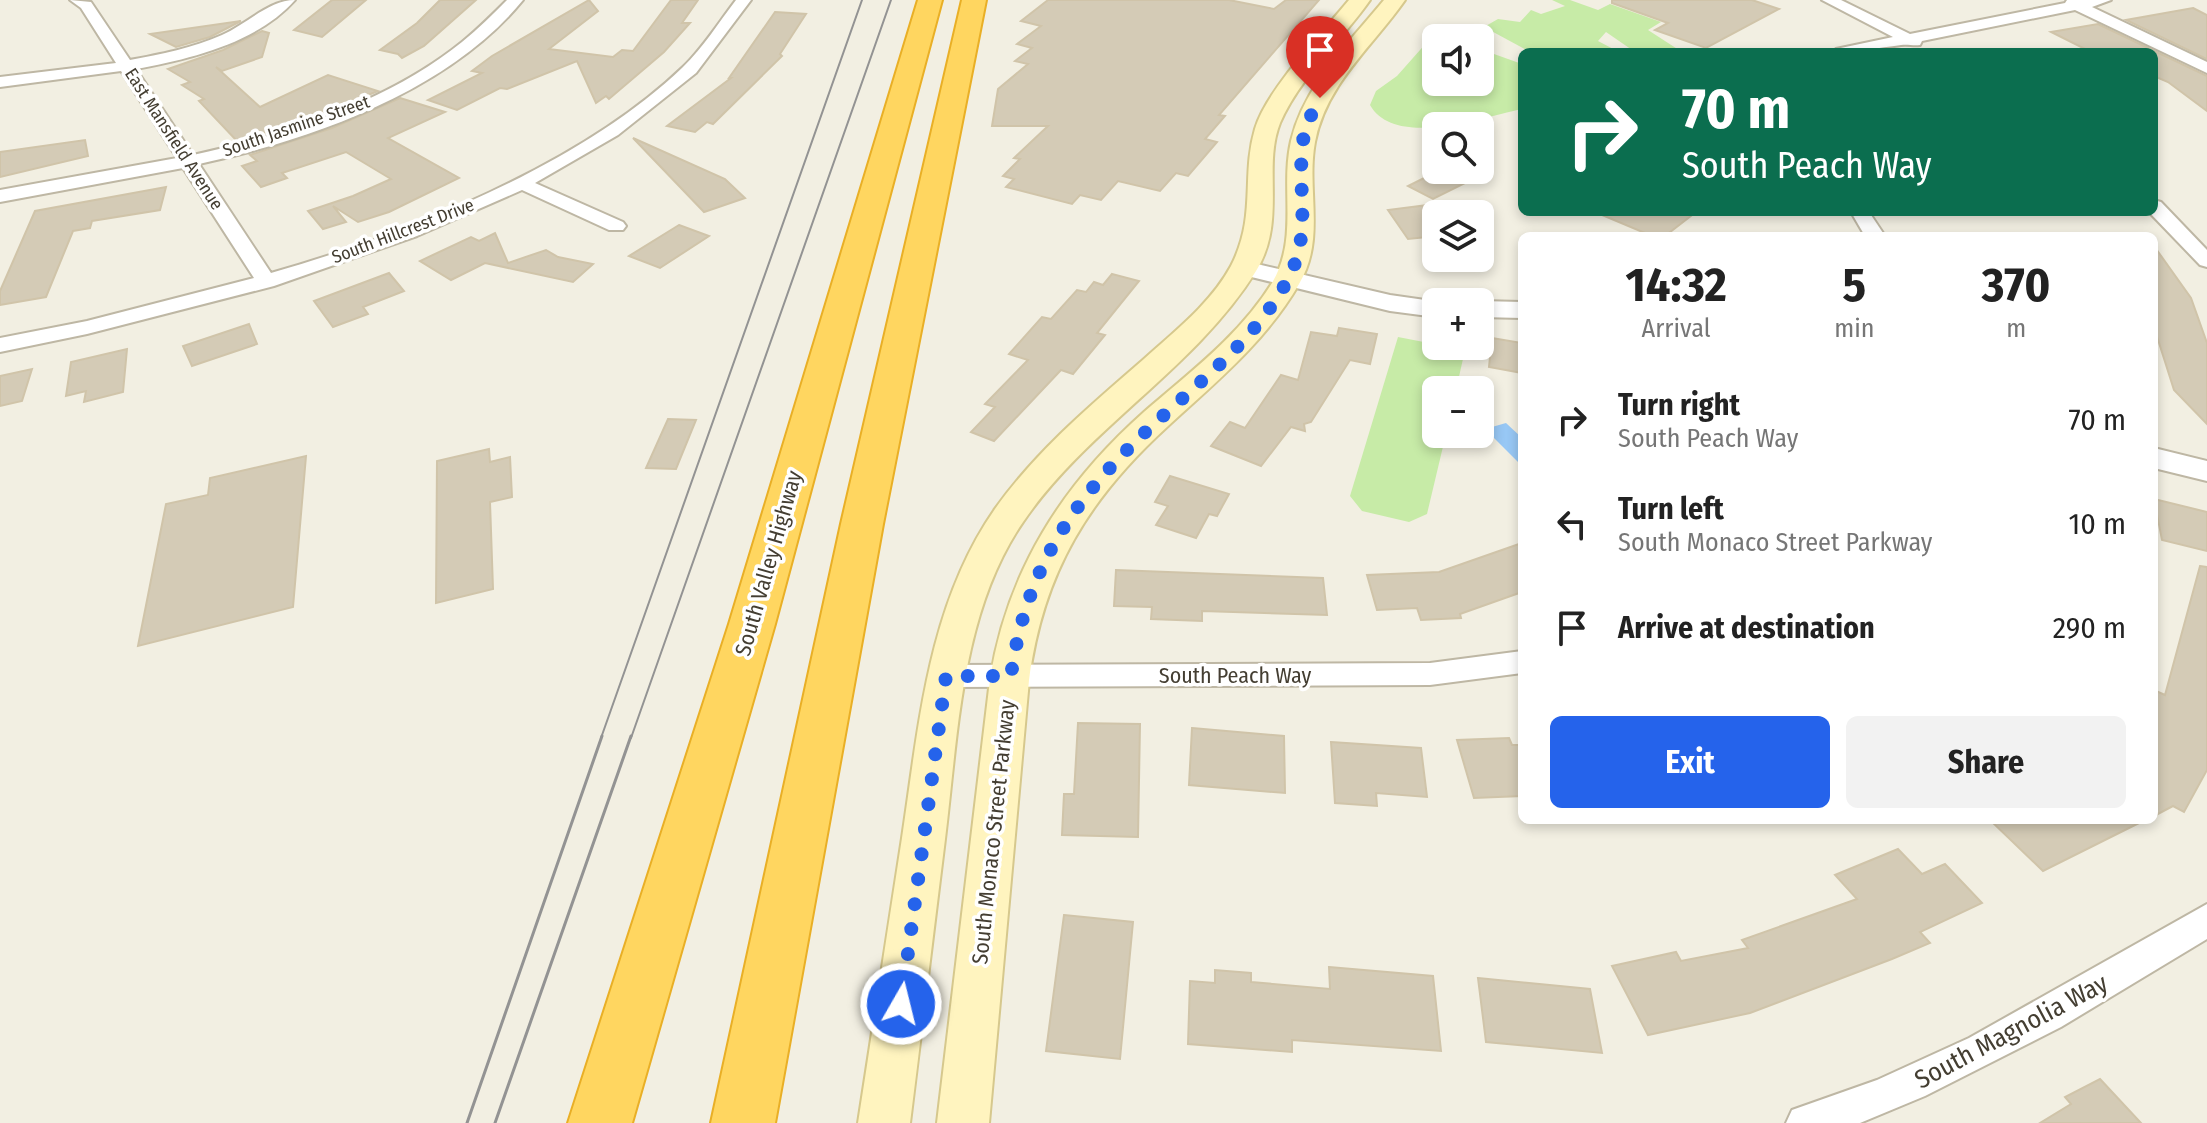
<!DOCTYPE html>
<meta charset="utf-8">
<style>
body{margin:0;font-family:"Fira Sans Condensed",sans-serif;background:#f2f2f2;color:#222;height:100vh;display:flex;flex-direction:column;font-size:30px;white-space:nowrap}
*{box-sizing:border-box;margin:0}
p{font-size:26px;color:#767676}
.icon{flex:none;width:44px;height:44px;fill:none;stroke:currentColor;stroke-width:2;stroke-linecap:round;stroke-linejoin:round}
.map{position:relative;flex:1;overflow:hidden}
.drawer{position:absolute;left:1518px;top:232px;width:640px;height:592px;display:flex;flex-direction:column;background:#fff;border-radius:12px;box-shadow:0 4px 12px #0003}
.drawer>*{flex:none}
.guide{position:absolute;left:1518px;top:48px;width:640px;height:168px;border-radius:12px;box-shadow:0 4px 12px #0003;background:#0b6e4f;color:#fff;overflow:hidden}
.buttons{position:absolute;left:1422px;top:24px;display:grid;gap:16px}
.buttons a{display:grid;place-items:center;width:72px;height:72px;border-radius:12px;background:#fff;box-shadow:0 4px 12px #0003;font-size:40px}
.pin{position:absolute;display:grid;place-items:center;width:68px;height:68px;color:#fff;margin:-82px -34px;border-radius:50% 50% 50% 0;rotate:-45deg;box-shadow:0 0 8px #0007}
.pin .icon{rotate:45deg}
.me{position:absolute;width:88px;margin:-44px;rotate:8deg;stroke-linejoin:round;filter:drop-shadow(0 0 6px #0008)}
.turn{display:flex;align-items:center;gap:28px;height:168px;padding:0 32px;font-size:36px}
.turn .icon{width:104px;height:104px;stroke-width:2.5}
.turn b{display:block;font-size:56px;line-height:68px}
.eta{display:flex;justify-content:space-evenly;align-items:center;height:136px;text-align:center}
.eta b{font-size:48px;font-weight:700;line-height:56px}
.cta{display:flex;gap:16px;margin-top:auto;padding:16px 32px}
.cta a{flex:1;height:92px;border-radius:12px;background:#2563eb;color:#fff;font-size:32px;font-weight:700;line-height:92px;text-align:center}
.cta a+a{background:#f2f2f2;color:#222}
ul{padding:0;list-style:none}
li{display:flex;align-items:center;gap:24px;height:104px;padding:0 32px}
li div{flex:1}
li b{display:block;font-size:30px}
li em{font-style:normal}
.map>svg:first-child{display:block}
.green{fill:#c7eba7}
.water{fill:#98c8f5}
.building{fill:#d4cbb6;stroke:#d0c4a9;stroke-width:2}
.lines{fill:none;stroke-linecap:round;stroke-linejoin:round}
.minor-casing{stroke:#beb7a4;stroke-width:4}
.tertiary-casing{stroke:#beb7a4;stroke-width:4}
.secondary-casing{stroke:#d6c88d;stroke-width:4}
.motorway-casing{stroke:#e9af26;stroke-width:4}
.minor{fill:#fff;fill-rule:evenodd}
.tertiary{fill:#fff;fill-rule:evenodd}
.secondary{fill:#fff4bf;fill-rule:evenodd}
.motorway{fill:#ffd660;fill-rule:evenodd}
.tram-far1{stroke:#939393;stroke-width:2}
.tram{stroke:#939393;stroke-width:3}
.route{stroke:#2563eb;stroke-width:14;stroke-dasharray:0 25.2}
.labels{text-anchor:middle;stroke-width:7;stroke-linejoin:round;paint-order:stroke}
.far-street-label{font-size:18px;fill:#443e32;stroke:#fff}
.street-label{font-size:22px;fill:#443e32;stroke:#fff}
.near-street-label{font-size:26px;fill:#443e32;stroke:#fff}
</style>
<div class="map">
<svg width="2207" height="1123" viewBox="0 0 2207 1123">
<rect width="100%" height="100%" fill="#f2efe2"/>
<g class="green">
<polygon points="1552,0 1570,0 1598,10 1610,4 1661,22 1648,30 1682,52 1635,52 1606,32 1598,41 1619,52 1530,52 1484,27 1498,19 1520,22 1531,10 1541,14 1565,6"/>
<path d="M1436,40v42h44v-33l42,15v45c-39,8 -127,40 -152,-4l6,-14 21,-15 31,-35z"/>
<polygon points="1398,337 1465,350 1456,390 1436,390 1436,434 1446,434 1427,514 1409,522 1362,511 1350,496"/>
</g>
<polygon class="water" points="1506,423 1522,438 1522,466 1485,429"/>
<g class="building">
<polygon points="332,0 366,0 322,37 294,30"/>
<polygon points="440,0 476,0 424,46 402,58 398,54 380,50 417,23"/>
<polygon points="589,0 598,11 549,49 613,57 622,50 633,51 671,0 698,0 682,23 690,23 664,52 609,99 606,96 596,103 577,61 507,89 500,88 457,110 428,100 482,73 472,71 492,56"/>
<polygon points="1048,0 1229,0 1274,9 1286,0 1319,0 1219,115 1225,116 1205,139 1217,142 1188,176 1176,173 1160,191 1118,181 1101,200 1080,195 1072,204 1006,187 1014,179 1003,176 1020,159 1014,158 1048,126 992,126 998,89 1028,64 1015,61 1032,48 1017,44 1041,26 1021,21"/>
<polygon points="1612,0 1752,0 1779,9 1706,48 1655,30 1668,23 1612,3"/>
<polygon points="2193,8 2207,15 2207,59 2126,20"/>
<polygon points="775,12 806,14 780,54 782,56 713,124 707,122 695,132 667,126 731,78 729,78"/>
<polygon points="241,21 210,37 176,47 150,34"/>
<polygon points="2098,24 2207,76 2207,111 2168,82 2154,76 2154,52 2091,52 2051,32"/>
<polygon points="262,31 269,33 262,57 222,71 216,67 260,107 328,75 378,91 298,123 237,141 199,101 204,99 182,85 190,82 168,69 223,50"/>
<polygon points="400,98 445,112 388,138 459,178 389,212 358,222 333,206 346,222 323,229 308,211 353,196 391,179 346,152 282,173 287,178 261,187 242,166 257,161 250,155 332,128"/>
<polygon points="633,138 725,179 745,198 704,212"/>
<polygon points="85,140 88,156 0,177 0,152"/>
<polygon points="1440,170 1491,170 1433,199 1408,186"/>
<polygon points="166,187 160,210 92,221 90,228 73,231 46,297 0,305 0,291 35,211"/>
<polygon points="1436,204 1436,236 1408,239 1388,210"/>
<polygon points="1595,212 1696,212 1665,236 1652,236"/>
<polygon points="679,225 709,236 660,268 629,256"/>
<polygon points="495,233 508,263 546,250 558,257 593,264 573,282 485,263 451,280 420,261 471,237 479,241"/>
<polygon points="2154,246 2191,298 2207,343 2207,424 2174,390 2154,327"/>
<polygon points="389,273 404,291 363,307 368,314 333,327 314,301"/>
<polygon points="1112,274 1139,281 1097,333 1105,335 1073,374 1061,370 994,441 971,432 995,407 985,404 1028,360 1009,354 1042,317 1051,319 1077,290 1086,292 1094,282 1103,285"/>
<polygon points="249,324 257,344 192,366 183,346"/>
<polygon points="1339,328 1377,334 1370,364 1350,360 1311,422 1304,424 1305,431 1291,427 1261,466 1211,446 1230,422 1245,428 1281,375 1298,380 1311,332 1337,336"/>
<polygon points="1492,338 1522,343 1522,373 1489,367"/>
<polygon points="127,349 123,392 84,402 86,391 66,396 71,362"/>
<polygon points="32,369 22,401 0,406 0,376"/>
<polygon points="668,419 696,420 676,469 646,468"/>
<polygon points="489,449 490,462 510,457 512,497 490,502 493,589 436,603 437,461"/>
<polygon points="306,456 293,607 138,646 166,504 208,495 210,478"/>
<polygon points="1170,476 1229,494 1217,516 1209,514 1196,538 1156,525 1168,506 1155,502"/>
<polygon points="2154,499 2207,512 2207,551 2162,540"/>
<polygon points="1522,543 1522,592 1460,614 1461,618 1421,620 1417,608 1377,610 1367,575 1439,572"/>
<polygon points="2200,566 2207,567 2207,770 2184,812 2173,806 2154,816 2154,690 2165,695"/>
<polygon points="1116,570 1323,578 1327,615 1202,611 1202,621 1151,619 1152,607 1114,606"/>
<polygon points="1078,723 1140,724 1138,837 1062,835 1064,794 1074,794"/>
<polygon points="1192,728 1284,736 1285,793 1189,785"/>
<polygon points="1509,738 1512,745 1522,745 1522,796 1474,798 1457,740"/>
<polygon points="1331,742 1421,748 1427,797 1376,793 1377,806 1335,803"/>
<polygon points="1990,820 2145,820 2043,871"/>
<polygon points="1898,849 1922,874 1945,864 1982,903 1920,932 1930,943 1892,959 1750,1013 1648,1035 1612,966 1676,952 1681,961 1748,948 1742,940 1857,899 1835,875"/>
<polygon points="1064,915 1133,922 1120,1059 1046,1051"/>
<polygon points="1329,967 1433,976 1441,1051 1292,1040 1292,1052 1188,1044 1190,981 1215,983 1215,970 1251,973 1251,982 1330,989"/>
<polygon points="1478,978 1590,989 1602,1053 1486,1042"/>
<polygon points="2100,1079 2141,1123 2040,1123 2071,1104 2065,1097"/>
</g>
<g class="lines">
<defs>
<g id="minor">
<path d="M70,0l21,2 39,58c31,-6 63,-12 92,-25 25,-11 47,-35 73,-35 -38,43 -105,59 -159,69l57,86c92,-20 195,-53 269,-113 16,-13 31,-28 45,-42h16c-74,91 -212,140 -324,164l72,109c136,-39 309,-107 412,-206 20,-19 36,-45 53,-67h15l-55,73 -78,62 -83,48 88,39 3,4 -3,4h-14l-87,-40 -105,46 -143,50 -187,48 -87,18v-14l87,-17 167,-43 -71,-110 -183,34v-12l177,-32 -56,-87 -121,16v-10l116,-14 -35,-55z"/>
<path d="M1822,0h19l69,34 155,-31 2,-3h44l-19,7 115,55v11l-132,-63 -153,31 -2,4c-7,1 -12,-1 -19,0 -23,3 -43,7 -67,7l2,-3 57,-12z"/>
<polygon points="2154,200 2161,202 2207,250 2207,267 2200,265 2149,212 2154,212"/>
<polygon points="1851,212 1869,212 1885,236 1865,236"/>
<polygon points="1522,651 1522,673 1430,685 946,687 936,684 932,676 936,668 946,665 1430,663"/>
<polygon points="2207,904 2207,939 2061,1027 1925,1096 1860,1123 1786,1123 1792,1110 1877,1080 1969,1038"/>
</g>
<g id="tertiary">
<polygon points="1244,261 1390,295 1439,302 1436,302 1436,317 1390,311 1235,273 1232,268 1235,263"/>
<polygon points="1480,301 1522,302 1522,318 1480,317 1480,302 1477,302"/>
<polygon points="2154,448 2207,461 2207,481 2154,468"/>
</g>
<g id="secondary">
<path d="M1349,0h21c-28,40 -70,77 -90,123 -18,45 7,98 -24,148 -61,98 -168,156 -233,251 -62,90 -65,212 -78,317 -12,95 -23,189 -35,284h-52c15,-95 29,-190 44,-285 17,-113 26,-233 93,-329 41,-58 96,-104 149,-150 31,-28 67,-56 87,-93 26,-50 10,-90 24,-137 12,-40 67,-96 94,-129z"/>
<path d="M1384,0h21c-32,46 -79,84 -90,142 -9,48 11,97 -16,142 -33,57 -83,98 -131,142 -79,72 -125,146 -139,254l-40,443h-52l53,-443c17,-109 72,-195 154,-268 45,-39 96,-77 128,-129 27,-45 8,-94 19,-142 13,-56 58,-98 93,-141z"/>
</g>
<g id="motorway">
<polygon points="918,0 942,0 775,624 632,1123 568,1123 729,624"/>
<polygon points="962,0 986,0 883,524 775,1123 711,1123 841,524"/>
</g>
</defs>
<use href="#minor" class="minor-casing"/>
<use href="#tertiary" class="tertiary-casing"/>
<use href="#secondary" class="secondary-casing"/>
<use href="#motorway" class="motorway-casing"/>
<use href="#minor" class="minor"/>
<use href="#tertiary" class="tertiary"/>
<use href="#secondary" class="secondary"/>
<use href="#motorway" class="motorway"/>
<g class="tram-far1">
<polyline points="601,738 862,0"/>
<polyline points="631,738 891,0"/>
</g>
<g class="tram">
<polyline points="467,1123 602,736"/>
<polyline points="495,1123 631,736"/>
</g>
</g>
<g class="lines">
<path class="route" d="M901,1004l45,-328h65c16,-119 74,-192 162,-269 42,-38 87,-76 114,-126 25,-46 11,-84 15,-131 1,-19 9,-36 18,-52"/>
</g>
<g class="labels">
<g class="far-street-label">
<text transform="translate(296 126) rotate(-19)" y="6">South Jasmine Street</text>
<text transform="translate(174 139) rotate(57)" y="6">East Mansfield Avenue</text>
<text transform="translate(403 231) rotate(-21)" y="6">South Hillcrest Drive</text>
</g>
<g class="street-label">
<text transform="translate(768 563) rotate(-74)" y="8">South Valley Highway</text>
<text x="1235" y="683">South Peach Way</text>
<text transform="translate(993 832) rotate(-84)" y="8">South Monaco Street Parkway</text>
</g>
<g class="near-street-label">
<text transform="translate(2011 1031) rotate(-28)" y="9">South Magnolia Way</text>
</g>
</g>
</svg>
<div class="buttons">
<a><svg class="icon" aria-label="sound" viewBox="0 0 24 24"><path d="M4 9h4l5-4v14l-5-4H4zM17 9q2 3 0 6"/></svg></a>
<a><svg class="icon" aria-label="search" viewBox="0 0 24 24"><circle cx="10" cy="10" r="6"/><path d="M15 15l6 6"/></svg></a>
<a><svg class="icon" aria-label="layers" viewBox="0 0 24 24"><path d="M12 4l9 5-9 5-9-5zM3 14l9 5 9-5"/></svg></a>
<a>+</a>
<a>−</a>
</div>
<div class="pin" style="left:1320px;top:98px;background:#d93025"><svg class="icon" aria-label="arrive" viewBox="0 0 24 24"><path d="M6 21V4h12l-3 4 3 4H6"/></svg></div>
<svg class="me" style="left:901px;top:1004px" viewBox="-20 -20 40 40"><circle r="17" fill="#2563eb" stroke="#fff" stroke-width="3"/><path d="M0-11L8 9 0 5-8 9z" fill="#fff"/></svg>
<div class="guide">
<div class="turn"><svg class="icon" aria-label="right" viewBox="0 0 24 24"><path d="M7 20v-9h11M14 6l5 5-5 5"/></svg><div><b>70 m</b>South Peach Way</div></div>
</div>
<section class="drawer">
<div class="eta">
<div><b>14:32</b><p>Arrival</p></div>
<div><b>5</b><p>min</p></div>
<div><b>370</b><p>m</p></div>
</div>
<ul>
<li><svg class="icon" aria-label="right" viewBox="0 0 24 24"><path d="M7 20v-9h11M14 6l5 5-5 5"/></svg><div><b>Turn right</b><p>South Peach Way</p></div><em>70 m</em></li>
<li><svg class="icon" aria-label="left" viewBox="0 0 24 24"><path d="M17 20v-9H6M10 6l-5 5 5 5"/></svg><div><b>Turn left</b><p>South Monaco Street Parkway</p></div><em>10 m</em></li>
<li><svg class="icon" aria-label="arrive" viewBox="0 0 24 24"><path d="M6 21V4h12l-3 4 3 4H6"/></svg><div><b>Arrive at destination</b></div><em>290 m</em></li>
</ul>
<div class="cta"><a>Exit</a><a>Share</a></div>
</section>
</div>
